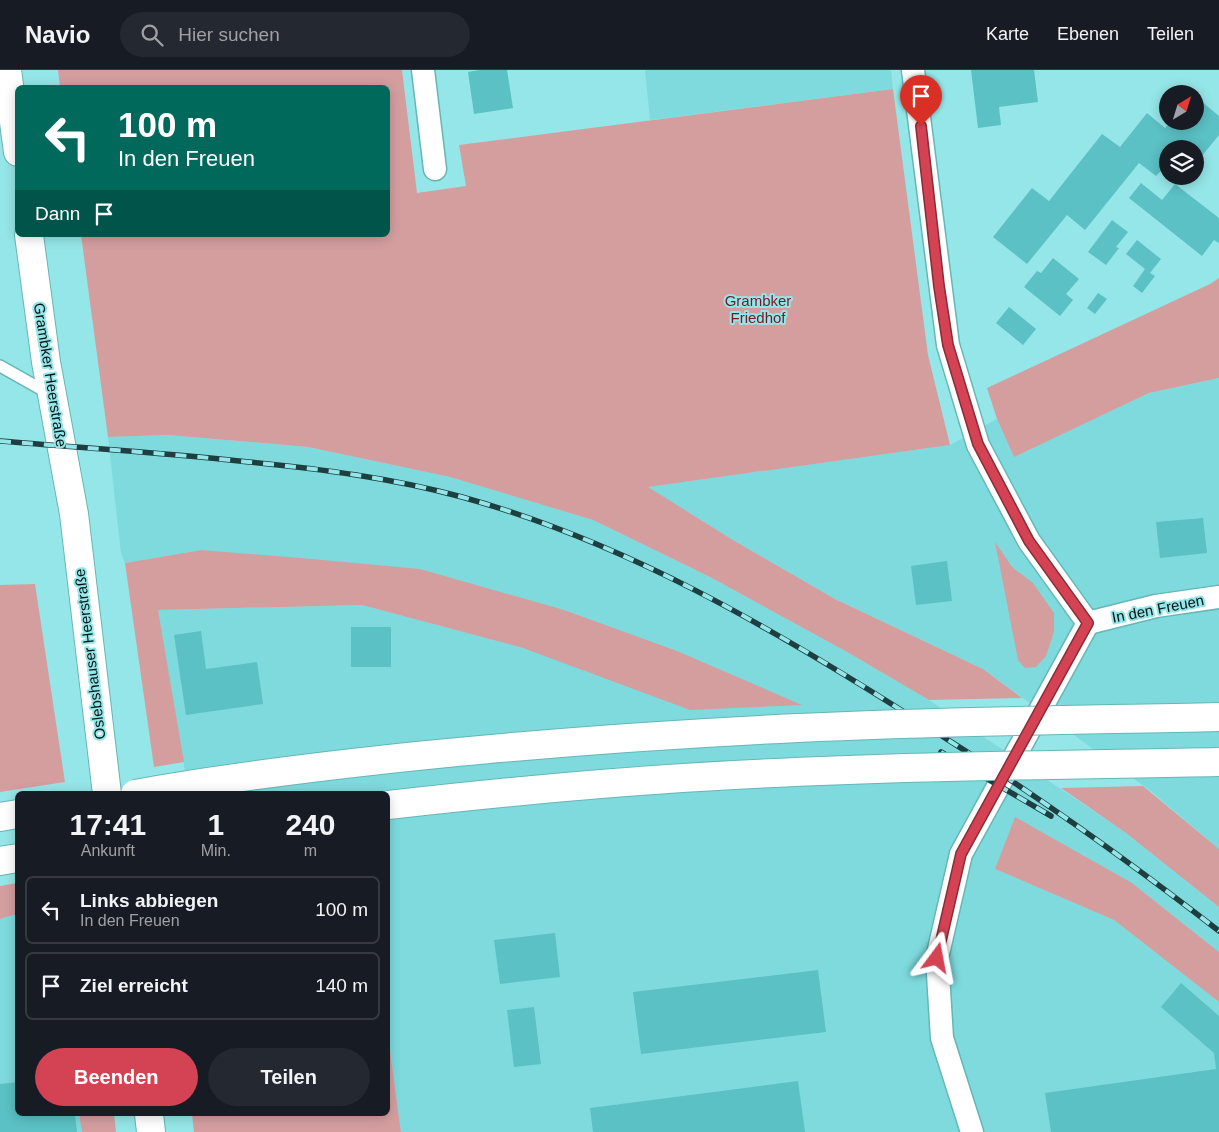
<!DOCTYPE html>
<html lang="de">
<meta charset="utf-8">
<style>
body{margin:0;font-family:Arial,sans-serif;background:#242831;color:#f1f3f6;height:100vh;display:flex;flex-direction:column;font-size:19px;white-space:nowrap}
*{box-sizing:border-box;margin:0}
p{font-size:16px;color:#9ea1a6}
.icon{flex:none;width:28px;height:28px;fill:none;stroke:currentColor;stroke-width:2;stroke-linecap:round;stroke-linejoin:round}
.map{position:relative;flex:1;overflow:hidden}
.details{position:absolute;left:15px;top:721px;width:375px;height:325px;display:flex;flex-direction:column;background:#171b24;border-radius:8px;box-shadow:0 2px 12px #0003}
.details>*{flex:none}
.banner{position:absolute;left:15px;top:15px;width:375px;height:152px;border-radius:8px;box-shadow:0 2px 12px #0003;background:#00695c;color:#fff;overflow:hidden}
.needle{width:32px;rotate:38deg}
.tools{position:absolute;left:1159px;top:15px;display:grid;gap:10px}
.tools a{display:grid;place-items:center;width:45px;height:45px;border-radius:50%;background:#171b24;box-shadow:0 2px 12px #0003;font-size:25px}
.pin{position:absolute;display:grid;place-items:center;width:42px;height:42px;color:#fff;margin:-51px -21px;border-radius:50% 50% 50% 0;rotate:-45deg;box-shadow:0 0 5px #0007}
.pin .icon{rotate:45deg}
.me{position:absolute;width:55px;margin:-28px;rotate:13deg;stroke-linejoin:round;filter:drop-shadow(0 0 4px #0008)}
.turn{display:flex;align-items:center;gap:18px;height:105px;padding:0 20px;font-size:22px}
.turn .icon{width:65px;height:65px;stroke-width:2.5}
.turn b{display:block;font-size:35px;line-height:42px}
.then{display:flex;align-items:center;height:48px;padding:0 20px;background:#0003;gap:10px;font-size:19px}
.eta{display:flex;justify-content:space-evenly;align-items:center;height:85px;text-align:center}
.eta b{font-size:30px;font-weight:800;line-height:35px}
.cta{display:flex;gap:10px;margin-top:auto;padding:10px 20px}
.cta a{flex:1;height:58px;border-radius:30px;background:#d44354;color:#fff;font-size:20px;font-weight:800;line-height:58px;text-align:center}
.cta a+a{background:#242831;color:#f1f3f6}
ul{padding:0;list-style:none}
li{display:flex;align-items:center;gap:15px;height:68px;margin:0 10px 8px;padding:0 10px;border:2px solid #363941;border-radius:8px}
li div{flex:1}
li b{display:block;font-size:19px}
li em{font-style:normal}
header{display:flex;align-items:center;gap:30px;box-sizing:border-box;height:70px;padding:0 25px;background:#171b24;border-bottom:1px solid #363941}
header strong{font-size:24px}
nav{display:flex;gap:28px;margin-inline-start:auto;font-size:18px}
.search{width:350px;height:45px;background:#242831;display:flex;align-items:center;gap:12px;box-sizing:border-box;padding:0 18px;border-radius:28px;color:#9ea1a6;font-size:19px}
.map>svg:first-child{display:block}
.built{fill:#7edadd}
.green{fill:#d49e9f}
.building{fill:#5bc1c4}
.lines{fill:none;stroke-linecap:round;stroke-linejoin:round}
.lane-casing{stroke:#66b6b8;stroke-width:14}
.street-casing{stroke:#66b6b8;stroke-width:25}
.secondary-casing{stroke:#66b6b8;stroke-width:30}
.highway-casing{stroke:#66b6b8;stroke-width:30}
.lane{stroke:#fff;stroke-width:11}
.street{stroke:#fff;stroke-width:22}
.secondary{stroke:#fff;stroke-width:28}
.highway{stroke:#fff;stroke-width:28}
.rail-casing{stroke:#1f3e40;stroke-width:5.5}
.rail{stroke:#95e6e8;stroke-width:4;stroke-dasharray:11;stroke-linecap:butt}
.highway-bridge-casing{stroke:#66b6b8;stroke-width:30;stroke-linecap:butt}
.highway-bridge{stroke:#fff;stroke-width:28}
.route-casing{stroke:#8a2c37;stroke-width:12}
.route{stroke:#d44354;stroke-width:9}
.labels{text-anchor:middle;stroke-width:4;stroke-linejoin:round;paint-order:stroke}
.park-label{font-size:15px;fill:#741826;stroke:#95e6e8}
.street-label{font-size:15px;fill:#001314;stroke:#95e6e8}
</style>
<header>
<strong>Navio</strong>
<div class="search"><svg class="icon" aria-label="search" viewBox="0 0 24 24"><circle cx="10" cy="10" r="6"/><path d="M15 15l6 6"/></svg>Hier suchen</div>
<nav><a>Karte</a><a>Ebenen</a><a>Teilen</a></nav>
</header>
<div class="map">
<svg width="1219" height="1062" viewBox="0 0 1219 1062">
<rect width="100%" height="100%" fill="#95e6e8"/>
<g class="built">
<polygon points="645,0 891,0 893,19 650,50"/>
<polygon points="1219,308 1219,779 1152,722 983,599 835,529 733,470 647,417 950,375 997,349 1014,386 1149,323"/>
<polygon points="168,365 308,377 450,407 593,450 708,506 847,582 929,630 1126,763 1219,837 1219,882 1132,813 995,799 1114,850 1219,932 1219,1062 401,1062 388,965 388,724 189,724 157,540 362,535 523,578 801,635 201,480 125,493 121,483 108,367"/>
<polygon points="17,844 18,1044 79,1044 82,1062 0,1062 0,849"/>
</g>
<g class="green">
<polygon points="58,0 402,0 417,123 466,116 459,75 893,19 928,285 950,375 648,417 733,470 835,529 983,599 1022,628 929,630 847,582 708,506 593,450 450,407 308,377 168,365 108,367 81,165 388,165 388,18 60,17"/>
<polygon points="1219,208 1219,308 1149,323 1014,387 997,349 987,318 1210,214"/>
<polygon points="995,472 1012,497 1033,513 1054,543 1054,562 1046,586 1036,597 1025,598 1018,590"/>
<polygon points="201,480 301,488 420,499 564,540 677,581 802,635 690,640 523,578 362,535 158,540 184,692 154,697 125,493"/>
<polygon points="35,514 65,712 0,722 0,515"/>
<polygon points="1143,716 1219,779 1219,837 1126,763 1061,718"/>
<polygon points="1015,747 1132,813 1219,882 1219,932 1114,850 995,799"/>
<polygon points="17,813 17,844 0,849 0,816"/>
<polygon points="388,965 401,1062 194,1062 192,1044 388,1044"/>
<polygon points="79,1044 114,1044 116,1062 82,1062"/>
</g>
<g class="building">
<polygon points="480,0 507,0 513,38 474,44 468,2"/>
<polygon points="971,0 1034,0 1038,32 999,37 1001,55 978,58"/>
<polygon points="1195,26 1219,46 1219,65 1201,87 1195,82 1195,79 1191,79 1184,73 1179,79 1168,79 1168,93 1156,106 1139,93 1085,160 1067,145 1027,194 993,167 1032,118 1049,131 1102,64 1120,77 1147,43 1165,58 1171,51 1195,51"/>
<polygon points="1141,113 1162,130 1175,114 1219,148 1219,173 1214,170 1202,186 1129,128"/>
<polygon points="1112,150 1128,162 1116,177 1119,178 1106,195 1088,182"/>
<polygon points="1137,170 1161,189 1150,203 1155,206 1142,223 1133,216 1145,199 1126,184"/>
<polygon points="1053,188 1079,209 1066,224 1073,230 1060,246 1024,217 1037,201 1041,203"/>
<polygon points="1098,223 1107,229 1095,244 1087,238"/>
<polygon points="1009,237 1036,259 1023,275 996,253"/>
<polygon points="1203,448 1207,483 1160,488 1156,452"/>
<polygon points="947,491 952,531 916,535 911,496"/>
<rect x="351" y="557" width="40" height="40"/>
<polygon points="201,561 206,599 257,592 263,634 186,645 174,565"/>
<polygon points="555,863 560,907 500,914 494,870"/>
<polygon points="818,900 826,962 641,984 633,922"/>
<polygon points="1181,913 1219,946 1219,1062 1051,1062 1045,1023 1216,999 1214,983 1161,937"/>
<polygon points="534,937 541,994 514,997 507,940"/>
<polygon points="798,1011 805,1062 593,1062 590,1038"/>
<polygon points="18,1012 18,1044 75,1044 77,1062 0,1062 0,1014"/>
</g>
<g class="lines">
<defs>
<polyline id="lane" points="0,296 48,323"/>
<g id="street">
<polyline points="423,0 435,99"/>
<polyline points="913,0 948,275 978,375 1029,471 1088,553"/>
<polyline points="1088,553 1156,536 1219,527"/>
<polyline points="972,1062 942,968 937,888 961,784 1088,553"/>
</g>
<g id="secondary">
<polyline points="7,0 18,82"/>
<polyline points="29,165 46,292 74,444 107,724"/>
<polyline points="149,1044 151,1062"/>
</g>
<g id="highway">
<polyline points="0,747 18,744"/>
<polyline points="0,791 18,788"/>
</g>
</defs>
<use href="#lane" class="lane-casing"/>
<use href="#street" class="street-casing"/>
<use href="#secondary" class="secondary-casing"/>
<use href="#highway" class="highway-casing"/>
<use href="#lane" class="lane"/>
<use href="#street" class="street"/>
<use href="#secondary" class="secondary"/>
<use href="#highway" class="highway"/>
<defs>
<g id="rail">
<path d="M0,371c83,7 166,12 249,21 72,7 143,16 213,35 162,45 305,128 447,218 40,26 80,50 119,77 65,44 129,91 191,139"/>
<polyline points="941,682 1051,746"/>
</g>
</defs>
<use href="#rail" class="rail-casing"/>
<use href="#rail" class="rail"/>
<defs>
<g id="highway-bridge">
<path d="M135,724c93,-17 187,-28 282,-38 127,-13 254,-22 381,-28 140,-7 281,-8 421,-11"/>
<path d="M388,735c115,-13 230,-24 346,-30 161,-9 323,-10 485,-13"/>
</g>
</defs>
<use href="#highway-bridge" class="highway-bridge-casing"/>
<use href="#highway-bridge" class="highway-bridge"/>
</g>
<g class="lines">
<defs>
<polyline id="route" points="921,56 939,216 948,275 978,374 1029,471 1088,553 961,784 937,888"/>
</defs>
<use href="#route" class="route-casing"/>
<use href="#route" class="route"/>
</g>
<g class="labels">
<g class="park-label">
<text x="758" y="236">Grambker<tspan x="758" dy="17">Friedhof</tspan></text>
</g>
<g class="street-label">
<text transform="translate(50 305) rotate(81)" y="5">Grambker Heerstraße</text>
<text transform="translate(1158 539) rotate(-11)" y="5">In den Freuen</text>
<text transform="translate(90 584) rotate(-97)" y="5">Oslebshauser Heerstraße</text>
</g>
</g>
</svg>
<div class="tools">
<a><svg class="needle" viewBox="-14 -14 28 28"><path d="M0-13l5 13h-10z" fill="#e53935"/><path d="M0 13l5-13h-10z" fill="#9ea1a6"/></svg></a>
<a><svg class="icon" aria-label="layers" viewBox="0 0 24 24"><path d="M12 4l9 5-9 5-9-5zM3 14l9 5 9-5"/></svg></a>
</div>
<div class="pin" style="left:921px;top:56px;background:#d93025"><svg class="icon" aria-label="arrive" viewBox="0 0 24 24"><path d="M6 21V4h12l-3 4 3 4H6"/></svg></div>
<svg class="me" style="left:937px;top:888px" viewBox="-20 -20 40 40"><path d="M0-17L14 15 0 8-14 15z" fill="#d44354" stroke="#fff" stroke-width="4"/></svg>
<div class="banner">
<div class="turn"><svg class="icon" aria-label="left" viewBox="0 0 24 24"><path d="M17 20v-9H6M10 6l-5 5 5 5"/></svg><div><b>100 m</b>In den Freuen</div></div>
<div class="then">Dann<svg class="icon" aria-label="arrive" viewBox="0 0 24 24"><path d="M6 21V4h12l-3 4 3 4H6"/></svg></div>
</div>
<section class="details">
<div class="eta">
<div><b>17:41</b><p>Ankunft</p></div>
<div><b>1</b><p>Min.</p></div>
<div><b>240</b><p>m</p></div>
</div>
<ul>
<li><svg class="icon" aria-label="left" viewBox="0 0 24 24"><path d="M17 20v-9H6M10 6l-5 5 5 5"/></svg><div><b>Links abbiegen</b><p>In den Freuen</p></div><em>100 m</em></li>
<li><svg class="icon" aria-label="arrive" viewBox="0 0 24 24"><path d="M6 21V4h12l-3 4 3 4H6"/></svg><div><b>Ziel erreicht</b></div><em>140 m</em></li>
</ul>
<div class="cta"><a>Beenden</a><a>Teilen</a></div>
</section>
</div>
